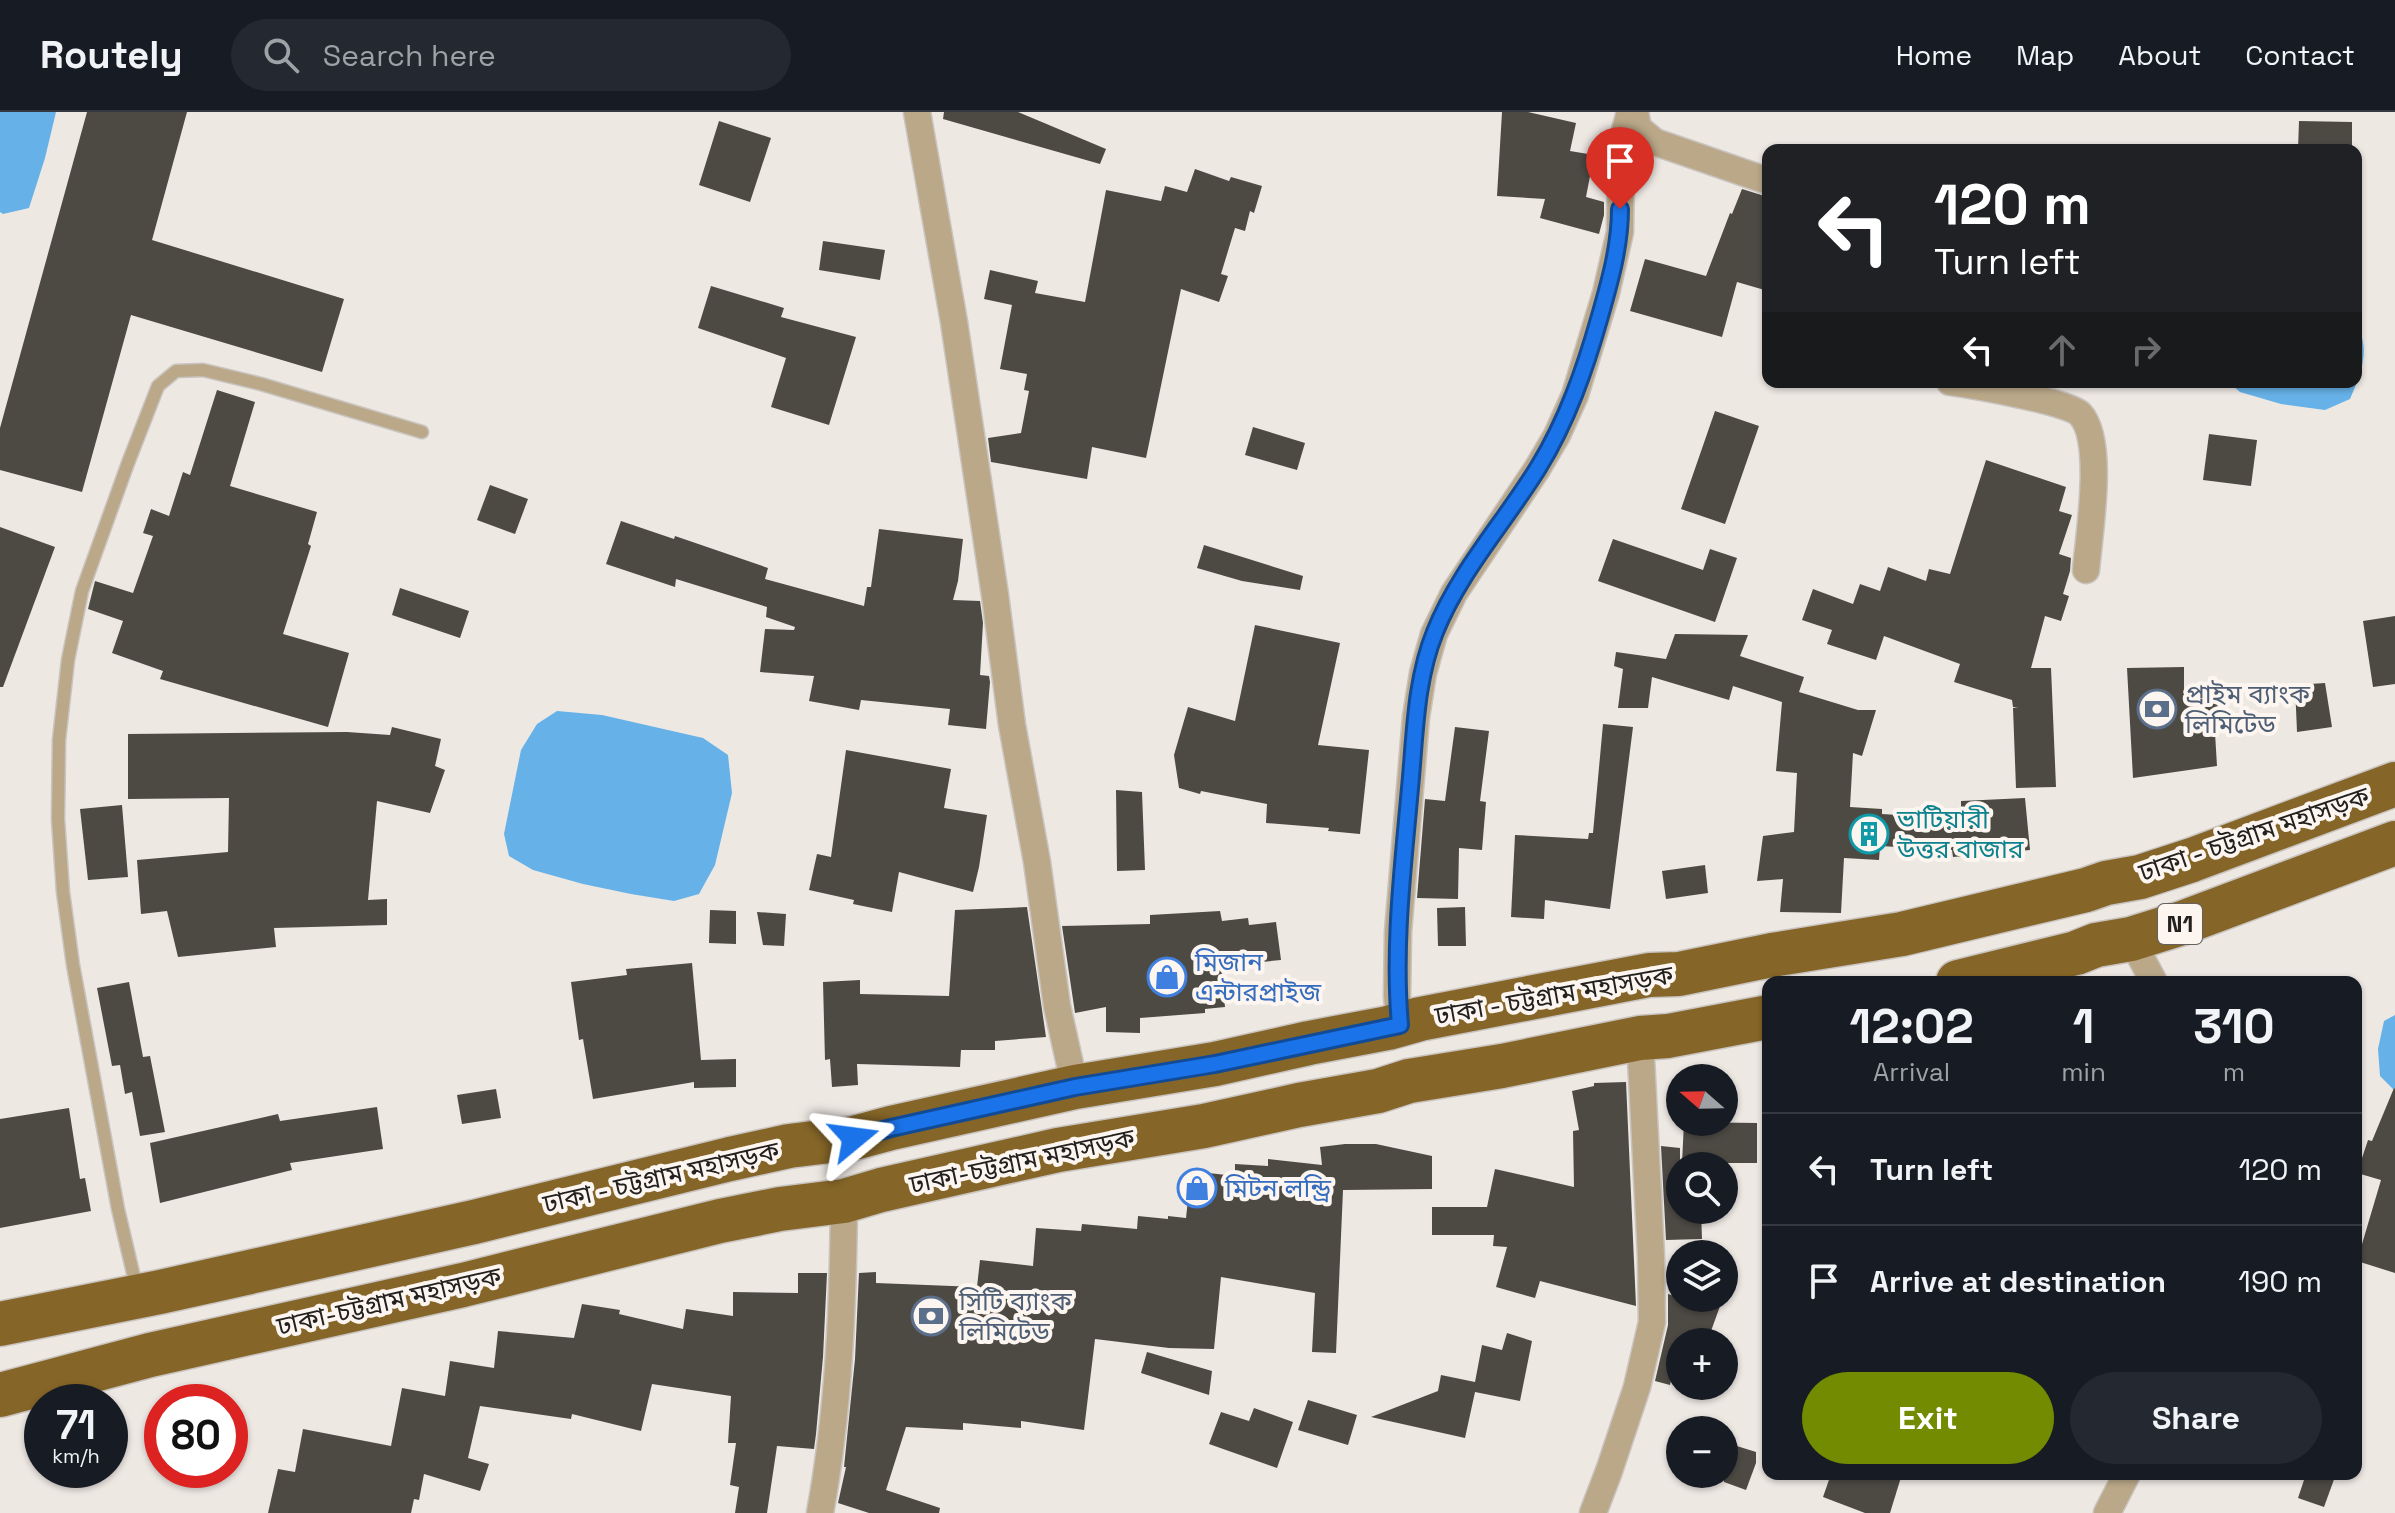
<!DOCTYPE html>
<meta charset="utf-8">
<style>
body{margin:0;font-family:"Space Grotesk","Noto Sans Bengali",sans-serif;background:#242831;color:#f1f3f6;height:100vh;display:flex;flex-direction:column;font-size:30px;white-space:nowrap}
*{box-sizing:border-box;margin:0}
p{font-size:26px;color:#9ea1a6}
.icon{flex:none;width:44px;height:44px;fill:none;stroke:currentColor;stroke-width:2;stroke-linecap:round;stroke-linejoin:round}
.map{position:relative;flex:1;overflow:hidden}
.side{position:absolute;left:1762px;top:864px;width:600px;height:504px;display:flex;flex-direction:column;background:#171b24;border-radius:16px;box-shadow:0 2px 6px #0004}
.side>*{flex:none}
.top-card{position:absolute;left:1762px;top:32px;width:600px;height:244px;border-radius:16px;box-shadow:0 2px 6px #0004;background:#202124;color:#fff;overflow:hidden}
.needle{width:52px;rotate:290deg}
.tools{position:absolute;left:1666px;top:952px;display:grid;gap:16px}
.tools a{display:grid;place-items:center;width:72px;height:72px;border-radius:50%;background:#171b24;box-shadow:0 2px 6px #0004;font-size:40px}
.speed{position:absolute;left:24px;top:1272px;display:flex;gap:16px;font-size:40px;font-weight:700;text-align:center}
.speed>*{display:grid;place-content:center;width:104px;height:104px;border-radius:50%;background:#171b24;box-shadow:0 2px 6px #0004;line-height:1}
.speed small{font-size:20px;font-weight:400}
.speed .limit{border:12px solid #d22;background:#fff;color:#111}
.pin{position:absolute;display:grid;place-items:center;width:68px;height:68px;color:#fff;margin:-82px -34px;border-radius:50% 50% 50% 0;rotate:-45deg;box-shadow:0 0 8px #0007}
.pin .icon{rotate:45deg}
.me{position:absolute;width:88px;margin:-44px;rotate:74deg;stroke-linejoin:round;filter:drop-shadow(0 0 6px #0008)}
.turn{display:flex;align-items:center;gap:28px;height:168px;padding:0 40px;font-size:36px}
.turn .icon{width:104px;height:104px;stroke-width:2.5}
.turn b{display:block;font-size:56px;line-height:68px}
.lanes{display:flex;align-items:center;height:76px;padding:0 40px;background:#0003;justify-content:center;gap:40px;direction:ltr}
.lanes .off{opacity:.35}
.eta{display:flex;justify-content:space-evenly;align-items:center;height:136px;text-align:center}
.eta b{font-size:48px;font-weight:600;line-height:56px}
.primary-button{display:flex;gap:16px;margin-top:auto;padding:16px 40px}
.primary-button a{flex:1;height:92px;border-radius:48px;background:#728b01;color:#fff;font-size:32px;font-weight:600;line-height:92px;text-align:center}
.primary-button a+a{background:#242831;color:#f1f3f6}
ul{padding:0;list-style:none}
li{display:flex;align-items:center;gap:24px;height:112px;padding:0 40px;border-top:2px solid #363941}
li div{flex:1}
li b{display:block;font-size:30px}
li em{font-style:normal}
header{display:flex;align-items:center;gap:48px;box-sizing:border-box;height:112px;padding:0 40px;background:#171b24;border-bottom:2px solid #363941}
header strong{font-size:38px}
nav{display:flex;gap:44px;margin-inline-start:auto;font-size:28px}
.search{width:560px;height:72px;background:#242831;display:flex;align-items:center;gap:20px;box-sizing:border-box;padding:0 28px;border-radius:44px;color:#9ea1a6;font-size:30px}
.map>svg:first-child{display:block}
.water{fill:#66b1e7}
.building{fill:#4d4a44}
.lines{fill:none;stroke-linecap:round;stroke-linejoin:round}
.service-casing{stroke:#c9c4c0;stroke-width:15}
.minor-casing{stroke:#c9c4c0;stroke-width:29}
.trunk-casing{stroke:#c9c4c0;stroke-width:47}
.service{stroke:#baa888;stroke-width:12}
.minor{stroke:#baa888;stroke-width:26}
.trunk{stroke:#866628;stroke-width:44}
.route-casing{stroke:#114b97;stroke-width:20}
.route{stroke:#1a73e8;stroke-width:14}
.labels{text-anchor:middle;stroke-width:8;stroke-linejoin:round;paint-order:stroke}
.shield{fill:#fcf5f0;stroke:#64615e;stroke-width:2}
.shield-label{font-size:24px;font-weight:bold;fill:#23211f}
.service-label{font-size:26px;fill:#4e5e75;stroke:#fcf5f0;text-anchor:start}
.culture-label{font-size:26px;fill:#0d838f;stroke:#fcf5f0;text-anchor:start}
.street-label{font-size:26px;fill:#23211f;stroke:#fcf5f0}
.shop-label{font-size:26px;fill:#366cbe;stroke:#fcf5f0;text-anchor:start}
</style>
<header>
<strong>Routely</strong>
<div class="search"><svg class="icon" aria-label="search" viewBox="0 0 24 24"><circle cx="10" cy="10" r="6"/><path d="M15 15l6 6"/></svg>Search here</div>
<nav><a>Home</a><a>Map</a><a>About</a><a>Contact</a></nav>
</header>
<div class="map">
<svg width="2395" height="1401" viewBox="0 0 2395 1401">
<rect width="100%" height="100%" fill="#eee8e3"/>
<g class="water">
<polygon points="0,0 56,0 45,46 29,96 3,102 0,100"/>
<path d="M2356,214c16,22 4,50 -6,73l-25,11 -44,-6 -41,-12 -12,-10h128z"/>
<polygon points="557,599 602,603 703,626 728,643 732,681 715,753 699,782 674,789 631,782 583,772 533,758 509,744 504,722 521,638 537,612"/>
<polygon points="2395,903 2395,979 2380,964 2378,937 2384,909"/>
</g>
<g class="building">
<polygon points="87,0 187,0 152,128 344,187 322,260 131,203 82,380 0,358 0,316"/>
<polygon points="944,0 1018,0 1106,37 1100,52 943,7"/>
<polygon points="1502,0 1528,0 1576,11 1570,39 1594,43 1586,85 1604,90 1604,103 1599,122 1540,106 1545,87 1497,84"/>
<polygon points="719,9 771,26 750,90 699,73"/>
<polygon points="2299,9 2352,10 2352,38 2298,38"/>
<polygon points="1195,57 1229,69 1231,65 1262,74 1254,101 1250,99 1245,119 1235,116 1221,162 1228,164 1219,190 1181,177 1146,346 1092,335 1087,367 991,350 988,326 1021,321 1029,279 1024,278 1027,262 1000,257 1012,193 984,187 990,158 1038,169 1035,181 1085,190 1106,78 1161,89 1165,74 1187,80"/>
<polygon points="1742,77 1768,85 1768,179 1737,170 1722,225 1630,199 1645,147 1706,164 1730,101 1732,102"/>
<polygon points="823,129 885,138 880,168 819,158"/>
<polygon points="711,174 784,196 781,205 856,225 829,313 771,295 786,246 698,216"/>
<polygon points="217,278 255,290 230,374 317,400 308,432 311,434 283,522 349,541 328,615 160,567 163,559 112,541 123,509 88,497 95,469 133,481 153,424 143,421 151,397 169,404 183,360 190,363"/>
<polygon points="1715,299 1759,314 1725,412 1681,397"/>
<polygon points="1253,315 1305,331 1297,358 1245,343"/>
<polygon points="2209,322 2257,328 2251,374 2203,368"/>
<polygon points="1986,348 2066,375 2059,399 2072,403 2059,442 2071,446 2070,459 2063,482 2069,484 2061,509 2045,504 2031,556 2051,556 2056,675 2016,676 2013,596 2018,596 2013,595 2012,588 1954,570 1960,552 1884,524 1876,548 1827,532 1832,518 1802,508 1813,477 1853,492 1860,472 1880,479 1888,455 1926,469 1929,457 1950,462"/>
<polygon points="490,373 528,387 515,422 477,408"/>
<polygon points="621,409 674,427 675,424 768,456 765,467 864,494 867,475 871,475 879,417 963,427 958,469 953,488 980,489 983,511 980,563 989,564 990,570 986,617 948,613 950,597 861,588 859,598 809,589 814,564 760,560 765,517 794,518 795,515 766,505 767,495 676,467 675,475 606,452"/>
<polygon points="0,415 55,435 3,575 0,575"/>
<polygon points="1613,427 1703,458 1710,437 1737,446 1715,510 1598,469"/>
<polygon points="1204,433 1303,464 1300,478 1242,469 1197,456"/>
<polygon points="400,476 469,499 460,526 392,503"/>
<polygon points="2395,504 2395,572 2373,575 2363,509"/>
<polygon points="1255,513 1340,531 1318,633 1369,638 1360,722 1328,719 1329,716 1266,711 1267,692 1201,679 1200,682 1179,676 1174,643 1188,595 1235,609"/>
<polygon points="1675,522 1748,523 1740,544 1804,565 1799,580 1858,598 1876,598 1862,644 1853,641 1850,695 1882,697 1882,702 1961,707 1961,689 2025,686 2030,738 1953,745 1952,738 1880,734 1879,748 1844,746 1841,801 1780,800 1783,767 1757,769 1763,724 1794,720 1797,661 1776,659 1782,590 1733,574 1729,588 1652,565 1648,596 1618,596 1623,557 1614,554 1616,540 1666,547"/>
<polygon points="2184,555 2184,580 2215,576 2219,604 2214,604 2217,654 2133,666 2127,556"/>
<polygon points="2325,571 2332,615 2297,620 2295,573"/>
<polygon points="1603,612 1633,615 1610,797 1545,788 1544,807 1511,805 1515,723 1588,727 1589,721 1593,721"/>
<polygon points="392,615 441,627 435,654 445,658 430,701 377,689 368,788 387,787 387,813 274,816 276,835 178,845 167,799 141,802 137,748 228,740 229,686 128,687 128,622 347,620 390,623"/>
<polygon points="1455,615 1489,619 1480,689 1486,690 1482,738 1459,736 1458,787 1417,786 1425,687 1445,689"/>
<polygon points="846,638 951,657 944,696 987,703 979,755 973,780 899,760 892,800 853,792 854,788 809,778 817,742 831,745"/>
<polygon points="1116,678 1142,680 1145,758 1117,759"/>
<polygon points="122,693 128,765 88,768 80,697"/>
<polygon points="1705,753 1708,781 1666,787 1662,759"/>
<polygon points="1027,795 1046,925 995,929 995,938 961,938 960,955 857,952 858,973 832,975 830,947 825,948 823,870 860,868 860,882 949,884 955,798"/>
<polygon points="1465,795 1466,834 1438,834 1437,796"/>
<polygon points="710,798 736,799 736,832 709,831"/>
<polygon points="1220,799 1222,809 1248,806 1249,813 1276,810 1281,848 1221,854 1225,895 1205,897 1205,901 1140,906 1140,921 1106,920 1106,895 1075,901 1062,814 1150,812 1150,803"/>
<polygon points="757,800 786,802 784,834 763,833"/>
<polygon points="692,851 701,948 736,947 736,975 694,976 694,970 593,987 583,927 579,928 571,870 627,863 626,857"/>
<polygon points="129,870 143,945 150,944 165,1020 140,1024 132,980 125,982 120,953 112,954 97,876"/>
<polygon points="1626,970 1636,1194 1540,1169 1535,1186 1496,1175 1507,1135 1493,1134 1494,1123 1432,1123 1432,1095 1487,1095 1495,1057 1574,1075 1573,1019 1579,1018 1572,979 1594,974 1594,971"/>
<polygon points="2394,976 2395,977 2395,1161 2357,1149 2381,1068 2357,1061 2368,1028 2372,1029"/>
<polygon points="496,977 501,1006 462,1012 457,983"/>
<polygon points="377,995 383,1037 290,1051 292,1058 160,1091 150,1031 278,1002 280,1009"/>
<polygon points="69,996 80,1067 85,1066 91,1099 0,1116 0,1007"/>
<polygon points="1684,1010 1757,1011 1757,1051 1682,1051"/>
<polygon points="1345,1032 1376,1032 1432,1044 1432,1077 1343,1078 1336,1241 1312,1240 1315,1181 1221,1165 1214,1237 1169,1236 1095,1227 1084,1318 1021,1309 1021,1316 963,1311 963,1318 906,1315 886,1378 940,1396 939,1401 869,1401 838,1391 846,1355 844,1355 855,1247 859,1161 876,1160 876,1171 977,1175 980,1148 1033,1154 1036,1116 1081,1119 1082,1112 1137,1117 1138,1104 1168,1107 1168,1104 1186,1106 1191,1059 1235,1064 1235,1052 1268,1054 1268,1047 1322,1053 1320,1035"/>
<polygon points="1661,1034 1680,1036 1680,1098 1701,1098 1702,1127 1666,1128"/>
<polygon points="798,1161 827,1161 823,1245 816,1322 814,1337 777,1334 767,1401 735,1401 739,1375 730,1373 736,1331 728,1331 731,1284 652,1272 641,1319 572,1302 571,1307 480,1294 468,1346 489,1352 480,1379 424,1362 419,1388 414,1387 411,1401 268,1401 278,1357 295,1360 303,1317 391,1334 402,1276 445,1284 450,1249 494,1256 498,1219 574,1226 582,1192 620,1198 619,1202 683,1217 686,1197 733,1204 733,1180 798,1181"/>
<polygon points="1668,1182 1680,1186 1723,1186 1707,1230 1680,1230 1670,1273 1655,1269 1668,1213"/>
<polygon points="1507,1221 1532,1229 1520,1289 1475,1280 1465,1326 1371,1305 1438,1279 1441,1263 1475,1270 1482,1233 1502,1238"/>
<polygon points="1147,1240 1212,1259 1209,1283 1141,1261"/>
<polygon points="1308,1288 1357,1303 1348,1333 1298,1318"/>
<polygon points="1254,1296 1293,1310 1277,1356 1209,1332 1221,1300 1249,1309"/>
<polygon points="1724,1330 1756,1340 1756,1351 1746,1378 1724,1370"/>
<polygon points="1831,1362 1902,1362 1890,1401 1865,1401 1823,1385"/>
<polygon points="2306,1362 2336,1362 2324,1395 2298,1386"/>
</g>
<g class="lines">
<defs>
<polyline id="service" points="137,1178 118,1097 73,853 63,780 58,707 59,628 68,548 82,479 128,351 158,274 176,259 203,258 261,272 422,320"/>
<g id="minor">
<polyline points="917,0 954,210 995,483 1012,613 1037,750 1057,894 1075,975"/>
<polyline points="1635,0 1638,16 1655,30 1768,69"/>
<path d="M1950,270c21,3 120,20 130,32 25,26 9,120 6,156"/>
<polyline points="2131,827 2154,870"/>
<polyline points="1400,913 1397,884 1398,820 1416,605 1423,561 1434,522 1454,481 1537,357 1557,323 1575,283 1606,181 1620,120 1621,33 1630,0"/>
<path d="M820,1401c19,-103 23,-207 24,-312"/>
<polyline points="1593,1401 1609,1359 1637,1275 1652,1210 1651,1144 1640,926"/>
<polyline points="2107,1401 2127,1362"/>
</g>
<g id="trunk">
<polyline points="1958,870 2076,841 2096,833 2131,827 2182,811 2395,731"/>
<polyline points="0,1212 160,1180 474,1110 730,1047 789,1034 854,1026 891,1016 1075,975 1215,952 1309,931 1388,916 1420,907 1649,863 1679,862 1772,843 1902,822 2086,778 2106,771 2140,765 2192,748 2395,672"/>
<polyline points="0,1283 150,1243 463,1173 720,1109 780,1097 844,1089 881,1078 1058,1038 1204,1014 1299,993 1378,979 1409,969 1502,954 1640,926 1668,924 1768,905"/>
</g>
</defs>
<use href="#service" class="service-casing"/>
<use href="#minor" class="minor-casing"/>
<use href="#trunk" class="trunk-casing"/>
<use href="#service" class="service"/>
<use href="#minor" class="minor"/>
<use href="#trunk" class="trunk"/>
</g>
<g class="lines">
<defs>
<path id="route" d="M854,1026l37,-10 184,-41 140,-23 185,-39c-7,-79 3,-158 10,-237 5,-51 5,-107 25,-156 24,-60 69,-109 103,-164 29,-47 47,-99 62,-152 10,-35 20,-70 20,-107"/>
</defs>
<use href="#route" class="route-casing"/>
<use href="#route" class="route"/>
</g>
<defs>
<symbol id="bank-ring" viewBox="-11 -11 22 22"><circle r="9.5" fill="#fcf5f0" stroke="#5c6f8a" stroke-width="1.5"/><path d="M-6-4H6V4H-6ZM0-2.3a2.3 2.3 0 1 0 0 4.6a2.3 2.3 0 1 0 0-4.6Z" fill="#5c6f8a"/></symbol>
<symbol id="building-ring" viewBox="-11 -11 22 22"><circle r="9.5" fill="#fcf5f0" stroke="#0f9aa8" stroke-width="1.5"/><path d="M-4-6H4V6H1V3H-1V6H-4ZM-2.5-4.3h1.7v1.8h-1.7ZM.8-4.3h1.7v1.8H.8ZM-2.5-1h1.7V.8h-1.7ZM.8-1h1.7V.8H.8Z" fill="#0f9aa8"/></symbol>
<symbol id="shop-ring" viewBox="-11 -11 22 22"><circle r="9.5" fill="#fcf5f0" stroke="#3f7fe0" stroke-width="1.5"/><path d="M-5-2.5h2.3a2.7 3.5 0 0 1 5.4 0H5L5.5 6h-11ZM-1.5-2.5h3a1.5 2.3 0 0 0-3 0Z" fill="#3f7fe0"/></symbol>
</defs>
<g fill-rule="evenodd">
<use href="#bank-ring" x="2135" y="575" width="44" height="44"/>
<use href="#building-ring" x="1847" y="700" width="44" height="44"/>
<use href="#shop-ring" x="1145" y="843" width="44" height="44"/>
<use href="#shop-ring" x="1175" y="1054" width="44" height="44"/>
<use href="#bank-ring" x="909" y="1182" width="44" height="44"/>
</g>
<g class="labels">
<rect class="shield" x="2158" y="792" width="44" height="40" rx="6"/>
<g class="shield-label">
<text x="2180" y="820">N1</text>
</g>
<g class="service-label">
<text x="2185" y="591">প্রাইম ব্যাংক<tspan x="2185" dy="30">লিমিটেড</tspan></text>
<text x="959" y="1198">সিটি ব্যাংক<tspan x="959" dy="30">লিমিটেড</tspan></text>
</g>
<g class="culture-label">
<text x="1897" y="716">ভাটিয়ারী<tspan x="1897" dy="30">উত্তর বাজার</tspan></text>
</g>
<g class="street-label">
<text transform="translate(2254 722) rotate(-19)" y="9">ঢাকা - চট্টগ্রাম মহাসড়ক</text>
<text transform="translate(1554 883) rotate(-10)" y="9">ঢাকা - চট্টগ্রাম মহাসড়ক</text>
<text transform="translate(1022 1049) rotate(-12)" y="9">ঢাকা-চট্টগ্রাম মহাসড়ক</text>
<text transform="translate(661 1065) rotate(-13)" y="9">ঢাকা - চট্টগ্রাম মহাসড়ক</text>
<text transform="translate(389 1189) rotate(-13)" y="9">ঢাকা-চট্টগ্রাম মহাসড়ক</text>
</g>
<g class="shop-label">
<text x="1195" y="859">মিজান<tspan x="1195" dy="30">এন্টারপ্রাইজ</tspan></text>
<text x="1225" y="1085">মিটন লন্ড্রি</text>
</g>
</g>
</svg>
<div class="tools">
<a><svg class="needle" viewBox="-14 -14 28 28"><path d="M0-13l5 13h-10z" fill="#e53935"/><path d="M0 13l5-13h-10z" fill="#9ea1a6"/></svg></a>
<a><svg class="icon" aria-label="search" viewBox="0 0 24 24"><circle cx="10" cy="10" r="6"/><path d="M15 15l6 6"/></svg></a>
<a><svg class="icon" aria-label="layers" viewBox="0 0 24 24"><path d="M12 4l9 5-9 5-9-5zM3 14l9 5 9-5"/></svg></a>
<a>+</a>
<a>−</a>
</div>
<div class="speed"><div>71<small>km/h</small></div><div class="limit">80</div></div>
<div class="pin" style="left:1620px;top:97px;background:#d93025"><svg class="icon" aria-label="arrive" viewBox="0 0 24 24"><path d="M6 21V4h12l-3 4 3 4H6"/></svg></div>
<svg class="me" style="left:854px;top:1026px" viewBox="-20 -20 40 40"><path d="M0-17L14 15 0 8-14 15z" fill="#1a73e8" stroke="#fff" stroke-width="4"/></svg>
<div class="top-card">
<div class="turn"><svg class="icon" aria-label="left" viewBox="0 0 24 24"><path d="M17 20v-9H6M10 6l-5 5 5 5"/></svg><div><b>120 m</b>Turn left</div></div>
<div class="lanes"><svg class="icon" aria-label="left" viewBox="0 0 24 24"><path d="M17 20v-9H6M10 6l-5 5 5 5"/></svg><svg class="icon off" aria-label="ahead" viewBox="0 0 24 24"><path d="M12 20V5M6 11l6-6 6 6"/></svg><svg class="icon off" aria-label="right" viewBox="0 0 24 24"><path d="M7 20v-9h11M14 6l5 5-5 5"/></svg></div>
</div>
<section class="side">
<div class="eta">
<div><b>12:02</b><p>Arrival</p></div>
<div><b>1</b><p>min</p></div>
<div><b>310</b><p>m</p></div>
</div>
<ul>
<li><svg class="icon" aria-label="left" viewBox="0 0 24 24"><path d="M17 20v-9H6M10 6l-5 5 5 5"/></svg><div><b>Turn left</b></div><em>120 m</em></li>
<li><svg class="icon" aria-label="arrive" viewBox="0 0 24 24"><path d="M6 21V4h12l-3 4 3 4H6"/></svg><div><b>Arrive at destination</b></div><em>190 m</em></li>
</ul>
<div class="primary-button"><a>Exit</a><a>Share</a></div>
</section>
</div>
